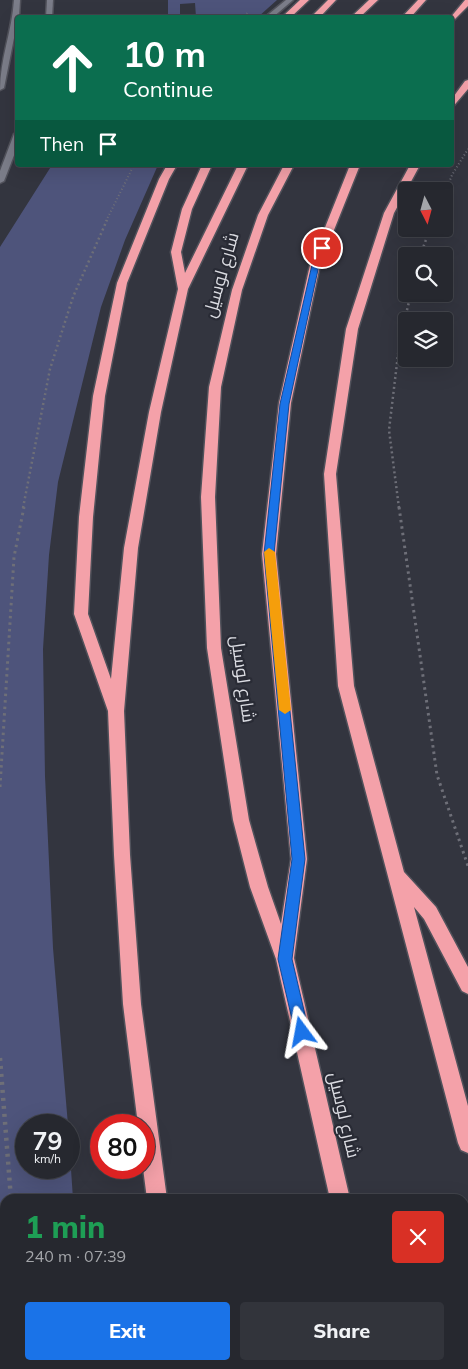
<!DOCTYPE html>
<meta charset="utf-8">
<style>
body{margin:0;font-family:Mulish,Cairo,sans-serif;background:#32343b;color:#f1f3f6;height:100vh;display:flex;flex-direction:column;font-size:19px;white-space:nowrap}
*{box-sizing:border-box;margin:0}
p{font-size:16px;color:#a4a6aa}
.icon{flex:none;width:28px;height:28px;fill:none;stroke:currentColor;stroke-width:2;stroke-linecap:round;stroke-linejoin:round}
.map{position:relative;flex:1;overflow:hidden}
.details{position:absolute;left:0px;top:1194px;width:469px;height:176px;display:flex;flex-direction:column;background:#26282f;border-radius:15px 15px 0 0;box-shadow:0 5px 20px #0002,0 0 0 1px #42444b}
.details>*{flex:none}
.top-card{position:absolute;left:15px;top:15px;width:439px;height:152px;border-radius:5px;box-shadow:0 5px 20px #0002,0 0 0 1px #42444b;background:#0b6e4f;color:#fff;overflow:hidden}
.needle{width:32px;rotate:174deg}
.buttons{position:absolute;left:398px;top:182px;display:grid;gap:10px}
.buttons a{display:grid;place-items:center;width:55px;height:55px;border-radius:5px;background:#26282f;box-shadow:0 5px 20px #0002,0 0 0 1px #42444b;font-size:25px}
.speed{position:absolute;left:15px;top:1114px;display:flex;gap:10px;font-size:25px;font-weight:700;text-align:center}
.speed>*{display:grid;place-content:center;width:65px;height:65px;border-radius:50%;background:#26282f;box-shadow:0 5px 20px #0002,0 0 0 1px #42444b;line-height:1}
.speed small{font-size:12px;font-weight:400}
.speed .limit{border:8px solid #d22;background:#fff;color:#111}
.pin{position:absolute;display:grid;place-items:center;width:42px;height:42px;color:#fff;margin:-21px;border:2px solid #fff;border-radius:50%;box-shadow:0 1px 5px #0007}
.me{position:absolute;width:55px;margin:-28px;rotate:347deg;stroke-linejoin:round;filter:drop-shadow(0 0 4px #0008)}
.turn{display:flex;align-items:center;gap:18px;height:105px;padding:0 25px;font-size:22px}
.turn .icon{width:65px;height:65px;stroke-width:2.5}
.turn b{display:block;font-size:35px;line-height:42px}
.then{display:flex;align-items:center;height:48px;padding:0 25px;background:#0003;gap:10px;font-size:19px}
.round{display:grid;place-items:center;flex:none;width:52px;height:52px;border-radius:5px;background:#32343b}
.head{display:flex;align-items:center;justify-content:space-between;height:85px;padding:0 25px}
h1{font-size:30px;font-weight:800;line-height:38px;color:#1e9e55}
.cta{display:flex;gap:10px;margin-top:auto;padding:10px 25px}
.cta a{flex:1;height:58px;border-radius:5px;background:#1a73e8;color:#fff;font-size:20px;font-weight:800;line-height:58px;text-align:center}
.cta a+a{background:#32343b;color:#f1f3f6}
.map>svg:first-child{display:block}
.green{fill:#4e547b}
.lines{fill:none;stroke-linecap:round;stroke-linejoin:round}
.lane-casing{stroke:#51525b;stroke-width:3}
.secondary-casing{stroke:#51525b;stroke-width:3}
.highway-casing{stroke:#51525b;stroke-width:3}
.path-far3{stroke:#6e6f78;stroke-width:2;stroke-dasharray:1 2.5;stroke-linecap:butt}
.path-far2{stroke:#6e6f78;stroke-width:2.5;stroke-dasharray:2 3;stroke-linecap:butt}
.path-far1{stroke:#6e6f78;stroke-width:3;stroke-dasharray:2.5 4;stroke-linecap:butt}
.path{stroke:#6e6f78;stroke-width:4.5;stroke-dasharray:3 5;stroke-linecap:butt}
.lane{fill:#7b7d89;fill-rule:evenodd}
.secondary{fill:#7b7d89;fill-rule:evenodd}
.highway{fill:#f4a1a9;fill-rule:evenodd}
.route{fill:#1a73e8;stroke:#114b97}
.slow{fill:#f59e0b}
.labels{text-anchor:middle;stroke-width:4.5;stroke-linejoin:round;paint-order:stroke}
.street-label{font-size:18px;fill:#dbdce2;stroke:#292b35}
</style>
<div class="map">
<svg width="468" height="1369" viewBox="0 0 468 1369">
<rect width="100%" height="100%" fill="#33353f"/>
<g class="green">
<polygon points="168,0 277,0 258,17 196,17 195,3 180,4 180,17 168,18"/>
<polygon points="52,165 158,165 125,240 101,307 58,482 49,555 43,649 45,776 53,948 68,1125 26,1125 26,1168 69,1168 69,1139 73,1199 5,1199 5,1365 82,1365 82,1369 0,1369 0,247"/>
</g>
<g class="lines">
<defs>
<polygon id="lane" points="286,0 293,0 272,18 264,18"/>
<g id="secondary">
<path d="M14,0h6l-1,17 -1,1 -14,70 -4,2c0,-31 12,-59 14,-90z"/>
<polygon points="47,0 53,0 52,18 46,18"/>
<polygon points="18,132 18,145 4,181 0,183 0,171 14,134"/>
</g>
<g id="highway">
<polygon points="300,0 309,0 290,18 281,18"/>
<polygon points="328,0 336,0 319,18 310,18"/>
<polygon points="369,0 378,0 359,18 350,18"/>
<polygon points="418,0 426,0 410,18 401,18"/>
<polygon points="465,0 468,0 468,6 451,23 450,18"/>
<polygon points="468,80 468,89 451,109 451,100 465,81"/>
<polygon points="167,165 177,165 169,179 127,283 105,396 93,517 88,614 111,679 124,548 149,412 178,289 171,252 182,209 202,165 212,165 192,209 181,252 185,273 238,165 248,165 188,289 161,412 138,548 124,711 130,855 141,1004 167,1199 147,1199 143,1168 144,1125 138,1125 123,1004 114,855 108,711 74,614 79,517 93,396 117,283 159,179"/>
<polygon points="284,165 294,165 268,215 242,290 221,387 215,497 221,648 249,820 268,887 281,924 291,859 262,554 279,403 310,265 350,165 360,165 320,265 291,403 276,554 307,859 294,958 350,1199 330,1199 276,959 250,887 233,820 207,648 201,497 209,387 232,290 258,215"/>
<polygon points="410,165 420,165 394,213 358,329 336,474 354,686 404,872 436,907 468,967 468,994 462,991 424,919 414,907 468,1106 468,1153 461,1150 458,1143 338,686 324,474 346,329 384,213"/>
<polygon points="168,1365 190,1365 191,1369 169,1369"/>
<polygon points="367,1365 389,1365 390,1369 368,1369"/>
</g>
</defs>
<use href="#lane" class="lane-casing"/>
<use href="#secondary" class="secondary-casing"/>
<use href="#highway" class="highway-casing"/>
<g class="path-far3">
<polyline points="241,18 249,12"/>
<polyline points="444,196 452,175 468,149"/>
<polyline points="106,221 134,165"/>
</g>
<g class="path-far2">
<polyline points="420,256 430,229"/>
<polyline points="23,508 50,369 73,297 107,220"/>
<polyline points="399,508 389,430 400,338 411,294"/>
</g>
<g class="path-far1">
<polyline points="399,507 437,775 468,866"/>
<polyline points="0,787 14,557 24,507"/>
</g>
<g class="path">
<polyline points="0,1058 11,1199"/>
<polyline points="21,1365 21,1369"/>
</g>
<use href="#lane" class="lane"/>
<use href="#secondary" class="secondary"/>
<use href="#highway" class="highway"/>
</g>
<polygon class="route" points="322,245 326,248 319,265 289,404 274,554 305,859 292,959 309,1032 307,1037 302,1039 297,1037 295,1032 278,959 292,859 264,554 280,404 312,265 318,248"/>
<polygon class="slow" points="269,548 275,552 291,710 285,714 279,710 264,552"/>
<g class="labels">
<g class="street-label">
<text transform="translate(221 275) rotate(-74)" y="6">شارع لوسيل</text>
<text transform="translate(243 679) rotate(82)" y="6">شارع لوسيل</text>
<text transform="translate(344 1115) rotate(77)" y="6">شارع لوسيل</text>
</g>
</g>
</svg>
<div class="buttons">
<a><svg class="needle" viewBox="-14 -14 28 28"><path d="M0-13l5 13h-10z" fill="#e53935"/><path d="M0 13l5-13h-10z" fill="#a4a6aa"/></svg></a>
<a><svg class="icon" aria-label="search" viewBox="0 0 24 24"><circle cx="10" cy="10" r="6"/><path d="M15 15l6 6"/></svg></a>
<a><svg class="icon" aria-label="layers" viewBox="0 0 24 24"><path d="M12 4l9 5-9 5-9-5zM3 14l9 5 9-5"/></svg></a>
</div>
<div class="speed"><div>79<small>km/h</small></div><div class="limit">80</div></div>
<div class="pin" style="left:322px;top:248px;background:#d93025"><svg class="icon" aria-label="arrive" viewBox="0 0 24 24"><path d="M6 21V4h12l-3 4 3 4H6"/></svg></div>
<svg class="me" style="left:302px;top:1032px" viewBox="-20 -20 40 40"><path d="M0-17L14 15 0 8-14 15z" fill="#1a73e8" stroke="#fff" stroke-width="4"/></svg>
<div class="top-card">
<div class="turn"><svg class="icon" aria-label="ahead" viewBox="0 0 24 24"><path d="M12 20V5M6 11l6-6 6 6"/></svg><div><b>10 m</b>Continue</div></div>
<div class="then">Then<svg class="icon" aria-label="arrive" viewBox="0 0 24 24"><path d="M6 21V4h12l-3 4 3 4H6"/></svg></div>
</div>
<section class="details">
<div class="head"><div><h1>1 min</h1><p>240 m · 07:39</p></div><a class="round" style="background:#d93025;color:#fff"><svg class="icon" aria-label="close" viewBox="0 0 24 24"><path d="M6 6l12 12M18 6L6 18"/></svg></a></div>
<div class="cta"><a>Exit</a><a>Share</a></div>
</section>
</div>
